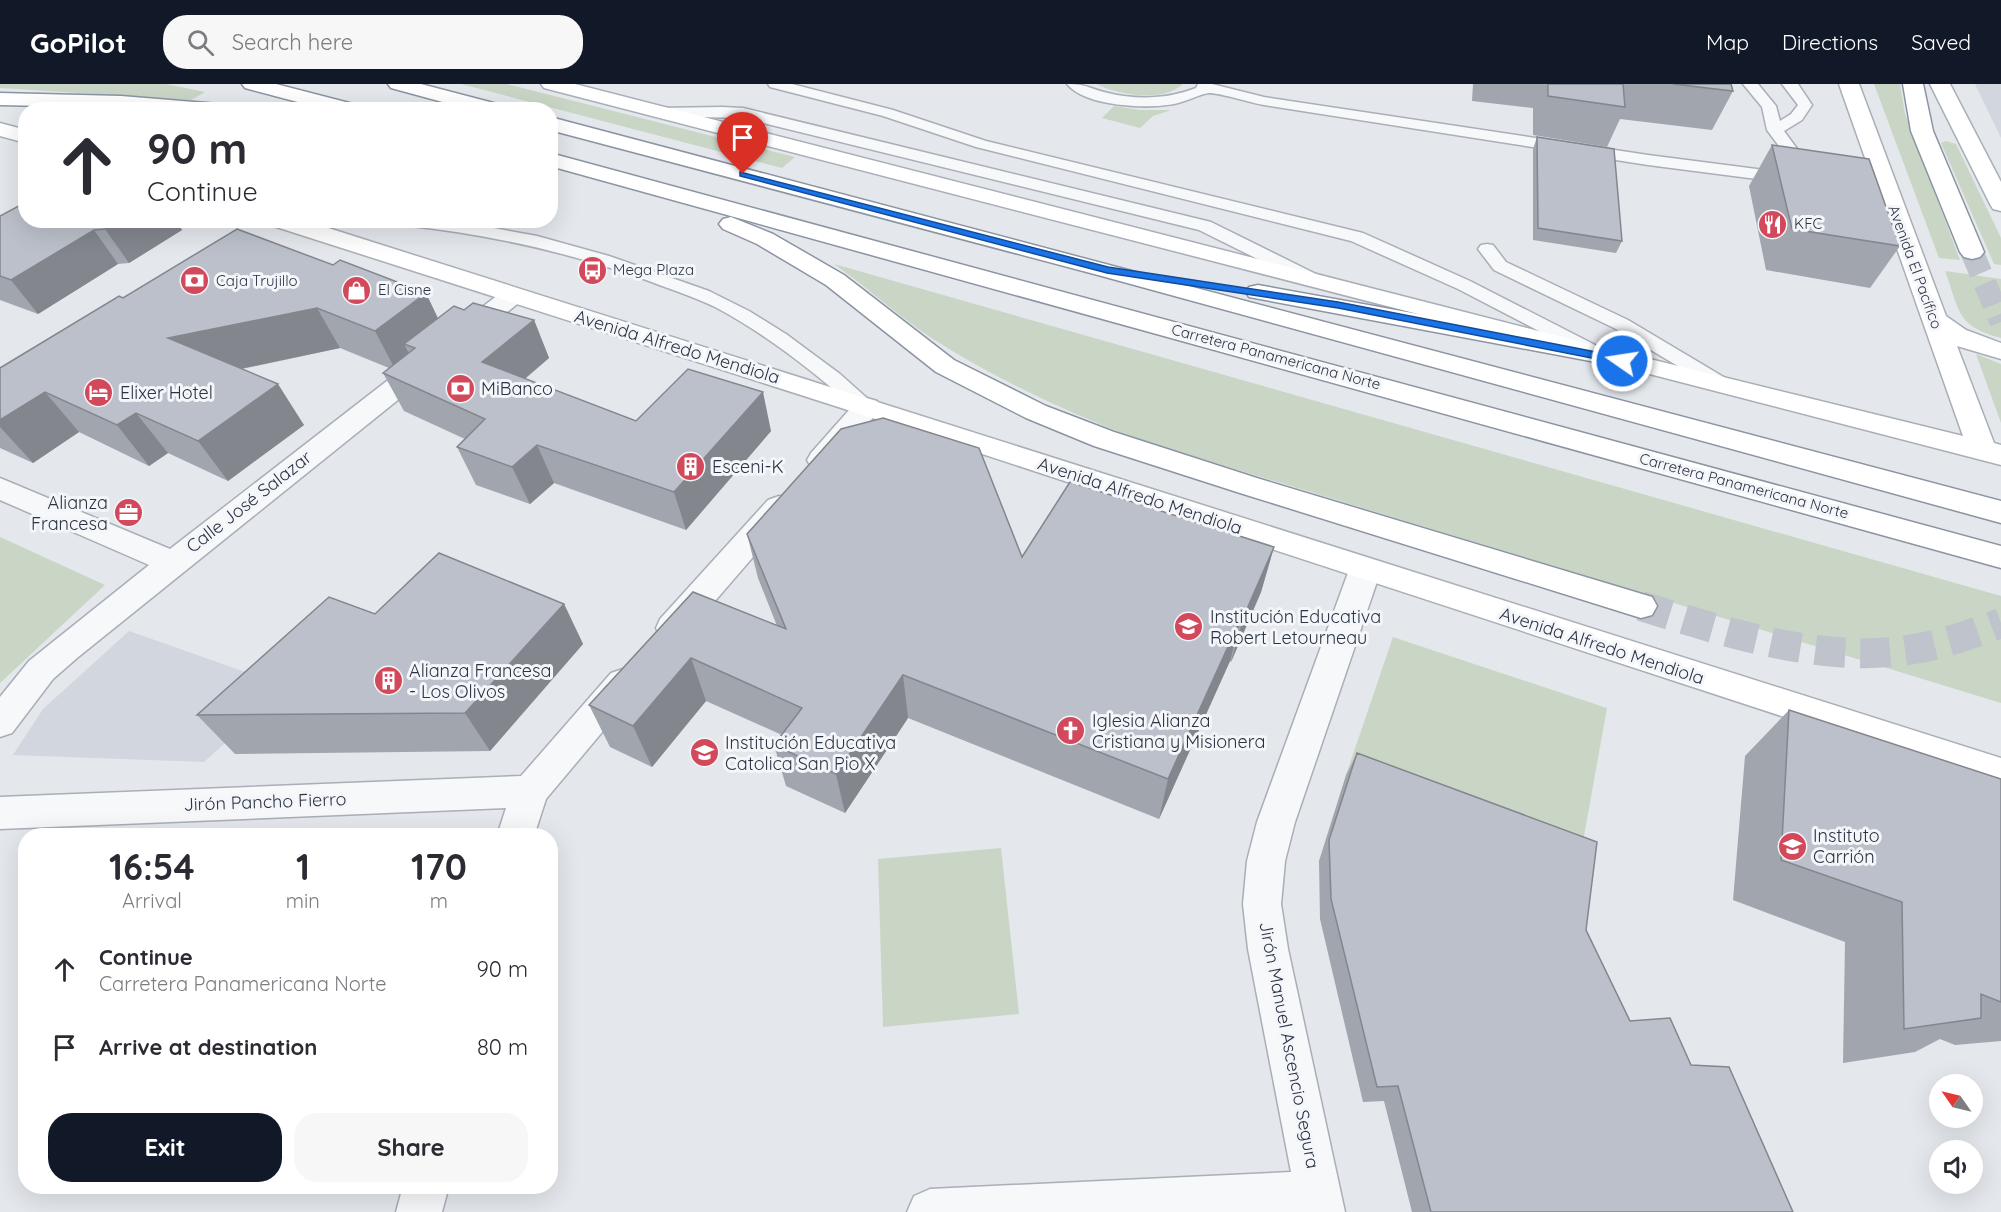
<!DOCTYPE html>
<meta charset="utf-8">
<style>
body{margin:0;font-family:Quicksand,sans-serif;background:#f7f7f7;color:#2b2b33;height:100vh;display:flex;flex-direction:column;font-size:22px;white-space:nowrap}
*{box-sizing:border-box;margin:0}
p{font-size:20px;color:#7c7c81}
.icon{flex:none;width:33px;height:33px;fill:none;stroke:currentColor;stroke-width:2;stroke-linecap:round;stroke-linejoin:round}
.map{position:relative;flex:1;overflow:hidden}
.details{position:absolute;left:18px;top:744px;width:540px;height:366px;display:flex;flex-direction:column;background:#fff;border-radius:24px;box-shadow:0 6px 24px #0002}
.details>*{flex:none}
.top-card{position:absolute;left:18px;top:18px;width:540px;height:126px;border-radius:24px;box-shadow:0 6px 24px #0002;background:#fff;color:#2b2b33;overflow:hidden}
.needle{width:39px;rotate:304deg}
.tools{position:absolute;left:1929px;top:990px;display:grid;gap:12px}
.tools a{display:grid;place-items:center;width:54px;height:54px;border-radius:50%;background:#fff;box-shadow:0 6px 24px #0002;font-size:30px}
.pin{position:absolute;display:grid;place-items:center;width:51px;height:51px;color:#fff;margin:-62px -26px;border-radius:50% 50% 50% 0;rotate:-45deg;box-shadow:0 0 6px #0007}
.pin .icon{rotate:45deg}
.me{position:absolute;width:66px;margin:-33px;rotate:283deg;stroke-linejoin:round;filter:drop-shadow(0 0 4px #0008)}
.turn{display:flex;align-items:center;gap:21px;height:126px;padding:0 30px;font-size:27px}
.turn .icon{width:78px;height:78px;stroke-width:2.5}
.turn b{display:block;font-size:42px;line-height:51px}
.eta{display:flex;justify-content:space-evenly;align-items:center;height:102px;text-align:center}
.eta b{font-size:36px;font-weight:700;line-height:42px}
.cta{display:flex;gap:12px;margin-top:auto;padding:12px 30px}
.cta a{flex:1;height:69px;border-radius:24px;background:#111827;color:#fff;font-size:24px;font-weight:700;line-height:69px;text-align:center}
.cta a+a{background:#f7f7f7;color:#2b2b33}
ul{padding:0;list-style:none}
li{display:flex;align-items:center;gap:18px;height:78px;padding:0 30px}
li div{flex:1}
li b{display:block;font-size:22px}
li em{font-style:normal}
header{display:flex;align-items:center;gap:36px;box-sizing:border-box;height:84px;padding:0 30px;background:#111827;color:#fff}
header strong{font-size:28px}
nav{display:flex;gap:33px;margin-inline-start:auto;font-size:21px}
.search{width:420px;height:54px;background:#f7f7f7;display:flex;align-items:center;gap:15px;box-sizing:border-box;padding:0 21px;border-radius:24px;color:#7c7c81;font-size:22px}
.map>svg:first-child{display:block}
.built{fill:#d2d6de}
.green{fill:#c9d6c5}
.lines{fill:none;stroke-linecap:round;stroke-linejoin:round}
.highway-tunnel-far1{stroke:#bfc3cb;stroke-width:23;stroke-dasharray:23 11;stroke-linecap:butt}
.highway-tunnel{stroke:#bfc3cb;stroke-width:30;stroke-dasharray:30 15;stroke-linecap:butt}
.lane-casing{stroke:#a9aeb7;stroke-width:3}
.street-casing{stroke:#a9aeb7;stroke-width:3}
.secondary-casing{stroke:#a9aeb7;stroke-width:3}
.highway-casing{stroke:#8b94a3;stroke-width:3}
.lane{fill:#f7f8fa;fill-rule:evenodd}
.street{fill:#f7f8fa;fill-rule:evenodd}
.secondary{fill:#fff;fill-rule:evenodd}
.highway{fill:#fff;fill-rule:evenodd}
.wall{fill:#a1a5ae}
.shaded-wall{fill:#83868d}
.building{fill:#bbc0ca;stroke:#83868d;stroke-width:1.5}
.route{fill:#1a73e8;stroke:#114b97;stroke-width:1.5}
.labels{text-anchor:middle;stroke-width:6;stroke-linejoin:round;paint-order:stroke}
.far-poi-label{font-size:15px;fill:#2b3445;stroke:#f4f6f9;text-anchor:start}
.far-street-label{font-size:15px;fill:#2b3445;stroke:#f4f6f9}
.street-label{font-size:18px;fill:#2b3445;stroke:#f4f6f9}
.poi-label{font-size:18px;fill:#2b3445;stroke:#f4f6f9;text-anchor:start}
</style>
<header>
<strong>GoPilot</strong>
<div class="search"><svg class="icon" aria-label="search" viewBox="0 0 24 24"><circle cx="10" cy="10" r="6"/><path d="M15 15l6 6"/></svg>Search here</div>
<nav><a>Map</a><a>Directions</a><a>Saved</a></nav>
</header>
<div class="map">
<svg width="2001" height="1128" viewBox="0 0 2001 1128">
<rect width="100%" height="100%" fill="#e4e7ec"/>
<g class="built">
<polygon points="1975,0 2001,0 2001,54"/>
<polygon points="129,547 288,603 204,678 13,671 43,625"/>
</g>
<g class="green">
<polygon points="0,0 166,0 205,8 191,16 0,4"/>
<polygon points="461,0 507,0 795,73 782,84"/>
<path d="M1096,0h87c-20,19 -64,11 -87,0z"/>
<polygon points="1874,0 1900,0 1905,30 1960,176 1939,174"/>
<polygon points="1114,22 1140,26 1171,26 1153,32 1140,44 1102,34"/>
<polygon points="1946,57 1956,60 2001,154 2001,181 1994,180 1941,59"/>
<path d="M834,180l1167,332v107l-867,-265c-70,-28 -137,-58 -201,-99 -35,-23 -65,-51 -99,-75z"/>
<path d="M1945,187l56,8v59c-45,-12 -41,-27 -56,-67z"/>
<polygon points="1976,270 2001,280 2001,339"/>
<polygon points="0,453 105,501 0,599"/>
<polygon points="1393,553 1607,624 1579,780 1346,691"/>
<polygon points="1001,764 1019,930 883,943 878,775"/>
</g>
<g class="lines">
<polyline class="highway-tunnel-far1" points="1972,168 2001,238"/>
<path class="highway-tunnel" d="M1641,522c84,26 184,59 273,43 31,-5 58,-15 87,-26"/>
<defs>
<g id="lane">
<polygon points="768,0 792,0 893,26 986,57 1363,149 1470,197 1603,265 1606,269 1603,273 1589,273 1458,205 1351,157 976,63 883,32 770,3"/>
<path d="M1067,0c20,0 23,5 41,9 28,7 60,6 88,-5l2,-4h14l52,13 384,58 139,18 7,3 -4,-15 -23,-31 -5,-23 -19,-23h15l18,22 4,15 11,-7 7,-9 -16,-21h16l14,21 -10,15 -18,11 22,30 4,16 -2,3 -6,2 -7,-4 -8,5 -139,-18 -384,-60c-13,-2 -43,-12 -55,-12 -9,1 -24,9 -35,11 -27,5 -88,3 -107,-20z"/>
<polygon points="722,23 743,24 1211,138 1322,193 1325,197 1322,201 1310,201 1199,146 743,34 658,32 651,28 658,24"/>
<path d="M394,136h56l87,16 72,20 100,35 40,20 37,23 54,40 37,33 -3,5 -7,2 -7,-2c-45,-39 -91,-76 -143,-104 -22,-11 -45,-18 -68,-27 -80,-29 -162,-47 -247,-56z"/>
<polygon points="1487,160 1493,161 1506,178 1628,236 1732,298 1735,302 1732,306 1725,308 1718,306 1614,244 1494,186 1478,165 1481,161"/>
</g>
<g id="street">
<polygon points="512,205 521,207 524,212 521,217 77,574 53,595 12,649 0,653 0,613 29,577 149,481 0,416 0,394 170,465 503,207"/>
<polygon points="867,314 877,317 881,323 877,329 831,383 821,386 811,383 807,376 811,369 857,317"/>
<polygon points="779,412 790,416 794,423 790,430 684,553 672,557 660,553 656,544 660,535 768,416"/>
<polygon points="1365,474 1376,478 1381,486 1295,738 1285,777 1281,820 1288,865 1345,1128 907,1128 914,1112 930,1105 1291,1088 1248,865 1243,820 1247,777 1257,738 1349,486 1354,478"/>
<polygon points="623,585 635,589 640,599 635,609 546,715 534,752 497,752 506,724 0,745 0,713 521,692 611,589"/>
<polygon points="403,1102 449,1102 442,1128 396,1128"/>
</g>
<g id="secondary">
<polygon points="541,0 575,0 1601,263 1963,352 1839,0 1859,0 1946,232 1966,246 2001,259 2001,275 1957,262 1994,359 2001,361 2001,381 544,4"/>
<polygon points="1930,0 1950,0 2001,98 2001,127 1993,125 1990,120"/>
<polygon points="0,39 26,46 26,59 0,52"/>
<polygon points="267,136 303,136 2001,674 2001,704 857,329 270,141"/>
</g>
<g id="highway">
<polygon points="242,0 276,0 361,22 364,26 328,26 245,4"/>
<polygon points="388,0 421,0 505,22 508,26 472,26 391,4"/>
<polygon points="1903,0 1923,0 1933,47 1984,168 1980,173 1972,175 1964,173 1960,168 1911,47"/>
<polygon points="0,9 121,12 219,20 226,22 229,26 0,21"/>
<polygon points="550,33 2001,417 2001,439 1098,191 550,46"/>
<polygon points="550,69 2001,462 2001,484 550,82"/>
<polygon points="731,133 773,150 844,191 954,276 1046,322 1114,348 1260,395 1652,513 1657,522 1652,531 1641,534 1240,409 1094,362 1026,334 936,288 826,201 757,160 723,145 719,140 723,135"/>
<polygon points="1258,201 1601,263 1610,265 1614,271 1610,277 1601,279 1249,213 1246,208 1249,203"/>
</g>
</defs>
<use href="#lane" class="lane-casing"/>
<use href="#street" class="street-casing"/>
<use href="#secondary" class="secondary-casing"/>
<use href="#highway" class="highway-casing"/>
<use href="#lane" class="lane"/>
<use href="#street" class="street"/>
<use href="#secondary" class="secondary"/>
<use href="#highway" class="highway"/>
</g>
<g class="wall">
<polygon points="1473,0 1731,0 1733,7 1712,46 1620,35 1607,63 1533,51 1533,24 1472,17"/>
<polygon points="1537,53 1622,157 1616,169 1533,156 1533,65"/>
<polygon points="1772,61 1900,162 1870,204 1766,186 1749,102"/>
<polygon points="0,132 26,136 176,136 182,146 129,179 118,180 38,230 0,216"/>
<polygon points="237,145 437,234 464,226 534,236 549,274 525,295 636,337 771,347 686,446 554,399 530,420 476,401 457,363 465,355 404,327 383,289 389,284 340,264 242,285 304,341 228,397 168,369 149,382 79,348 33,379 0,364 0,343 123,214"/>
<polygon points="747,450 1022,473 1274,463 1261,508 1231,578 1230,577 1159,735 908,634 845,729 786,702 774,661 782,651 706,617 652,683 610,663 589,621 693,508 777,542 758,494"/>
<polygon points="564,520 583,560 490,667 235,670 197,631 375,530"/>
<polygon points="1789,626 2001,695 2001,957 1955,961 1940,955 1915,968 1843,979 1845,858 1733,816 1745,672"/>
<polygon points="1357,669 1586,846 1630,937 1691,981 1793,1128 1412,1128 1384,1017 1363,1018 1320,835 1319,777 1346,691"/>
</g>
<g class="shaded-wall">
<polygon points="120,136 176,136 182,146 129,179 105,145"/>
<polygon points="94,146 118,180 38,230 11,196"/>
<polygon points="426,209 445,249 415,264 404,260 412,275 396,287 375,247"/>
<polygon points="317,224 340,264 197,294 168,254"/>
<polygon points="534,236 549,274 499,316 482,278"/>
<polygon points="278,300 304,341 228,397 198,357"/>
<polygon points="45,308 79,348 33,379 0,343 0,329"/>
<polygon points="763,308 771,347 686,446 674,408"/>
<polygon points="136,329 168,369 149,382 117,341"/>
<polygon points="537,361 554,399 530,420 512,383"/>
<polygon points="1274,463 1261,508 1231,578 1243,534"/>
<polygon points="564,520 583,560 490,667 465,629"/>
<polygon points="1241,534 1230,577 1159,735 1168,695"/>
<polygon points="691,574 706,617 652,683 633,642"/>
<polygon points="903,591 908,634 845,729 836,690"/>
</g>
<g class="building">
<polygon points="1548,0 1623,0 1625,23 1548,12"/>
<polygon points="1673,0 1731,0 1733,7"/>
<polygon points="1537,53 1614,65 1622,157 1538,144"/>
<polygon points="1772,61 1869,75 1900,162 1792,145"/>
<polygon points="26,118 26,136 120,136 105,145 94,146 11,196 0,192 0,132"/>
<polygon points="237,145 333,181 340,176 426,209 375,247 317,224 168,254 278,300 198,357 136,329 117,341 45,308 0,336 0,284 119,212 123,214"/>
<polygon points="473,219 534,236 482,278 636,337 688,285 763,308 674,408 537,361 512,383 457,363 485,335 383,289 415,264 404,260 454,222 464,226"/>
<polygon points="883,334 979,364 1022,473 1070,398 1274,463 1243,534 1241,534 1168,695 903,591 836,690 774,661 802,624 691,574 633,642 589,621 693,508 786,545 747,450 841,345"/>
<polygon points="439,469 564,520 465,629 197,631 329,513 375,530"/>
<polygon points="1789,626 2001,695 2001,918 1981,910 1981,934 1904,945 1902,818 1781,776"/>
<polygon points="1357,669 1597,758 1586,846 1630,937 1670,934 1691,981 1729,983 1793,1128 1431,1128 1398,1002 1377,1003 1331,815 1329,756"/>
</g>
<polygon class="route" points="740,88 1108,183 1338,218 1622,273 1627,277 1622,280 1338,224 1107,189 740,92"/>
<defs>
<symbol id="restaurant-disc" viewBox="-11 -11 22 22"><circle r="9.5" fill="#d1495b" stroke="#f4f6f9"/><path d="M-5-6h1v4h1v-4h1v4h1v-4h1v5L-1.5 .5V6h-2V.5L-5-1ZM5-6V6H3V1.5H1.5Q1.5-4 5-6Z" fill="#fff"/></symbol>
<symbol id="bus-disc" viewBox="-11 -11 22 22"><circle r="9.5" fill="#d1495b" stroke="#f4f6f9"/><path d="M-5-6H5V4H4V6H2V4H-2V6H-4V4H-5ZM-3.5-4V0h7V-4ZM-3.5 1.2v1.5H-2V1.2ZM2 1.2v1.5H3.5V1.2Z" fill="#fff"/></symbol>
<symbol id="bank-disc" viewBox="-11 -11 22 22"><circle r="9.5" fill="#d1495b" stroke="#f4f6f9"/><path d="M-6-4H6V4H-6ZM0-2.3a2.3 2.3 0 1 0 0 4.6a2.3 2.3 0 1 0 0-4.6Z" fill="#fff"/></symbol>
<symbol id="shop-disc" viewBox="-11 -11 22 22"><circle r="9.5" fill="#d1495b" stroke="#f4f6f9"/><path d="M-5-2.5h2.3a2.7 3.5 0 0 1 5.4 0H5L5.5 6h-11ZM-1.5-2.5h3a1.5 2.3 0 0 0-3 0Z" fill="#fff"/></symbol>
<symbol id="hotel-disc" viewBox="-11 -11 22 22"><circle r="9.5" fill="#d1495b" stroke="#f4f6f9"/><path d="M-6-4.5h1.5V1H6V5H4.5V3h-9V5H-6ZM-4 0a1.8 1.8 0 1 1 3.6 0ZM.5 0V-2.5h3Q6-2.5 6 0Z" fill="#fff"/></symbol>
<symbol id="building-disc" viewBox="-11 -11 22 22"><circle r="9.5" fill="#d1495b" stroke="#f4f6f9"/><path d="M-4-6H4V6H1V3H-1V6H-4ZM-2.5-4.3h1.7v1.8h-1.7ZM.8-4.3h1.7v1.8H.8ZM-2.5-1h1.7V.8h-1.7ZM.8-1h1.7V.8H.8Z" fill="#fff"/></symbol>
<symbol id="office-disc" viewBox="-11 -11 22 22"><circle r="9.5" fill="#d1495b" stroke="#f4f6f9"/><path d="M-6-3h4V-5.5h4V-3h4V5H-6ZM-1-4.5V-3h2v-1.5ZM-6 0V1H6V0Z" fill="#fff"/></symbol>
<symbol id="school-disc" viewBox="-11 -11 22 22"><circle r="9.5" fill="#d1495b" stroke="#f4f6f9"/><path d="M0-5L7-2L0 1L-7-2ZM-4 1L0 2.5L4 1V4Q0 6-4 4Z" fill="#fff"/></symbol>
<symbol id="church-disc" viewBox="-11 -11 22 22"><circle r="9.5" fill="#d1495b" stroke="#f4f6f9"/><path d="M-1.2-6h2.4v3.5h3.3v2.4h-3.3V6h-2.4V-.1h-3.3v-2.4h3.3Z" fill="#fff"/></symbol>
<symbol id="university-disc" viewBox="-11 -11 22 22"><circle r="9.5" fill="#d1495b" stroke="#f4f6f9"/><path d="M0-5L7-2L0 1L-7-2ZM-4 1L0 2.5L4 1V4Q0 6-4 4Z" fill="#fff"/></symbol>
</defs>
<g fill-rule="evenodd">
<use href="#restaurant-disc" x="1756" y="124" width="33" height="33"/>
<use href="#bus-disc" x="576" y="170" width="33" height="33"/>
<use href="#bank-disc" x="178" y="180" width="33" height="33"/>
<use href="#shop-disc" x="340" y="190" width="33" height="33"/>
<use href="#bank-disc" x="444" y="288" width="33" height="33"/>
<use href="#hotel-disc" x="82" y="292" width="33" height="33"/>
<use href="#building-disc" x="674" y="366" width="33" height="33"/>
<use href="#office-disc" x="112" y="412" width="33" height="33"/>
<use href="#school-disc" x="1172" y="526" width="33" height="33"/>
<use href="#building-disc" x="372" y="580" width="33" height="33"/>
<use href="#church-disc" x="1054" y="630" width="33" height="33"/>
<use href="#school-disc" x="688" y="652" width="33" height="33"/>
<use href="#university-disc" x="1776" y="746" width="33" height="33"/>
</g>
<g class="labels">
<g class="far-poi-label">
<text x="1794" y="145">KFC</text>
<text x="613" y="191">Mega Plaza</text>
<text x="216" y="202">Caja Trujillo</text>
<text x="378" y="211">El Cisne</text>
</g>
<g class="far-street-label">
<text transform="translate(1915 183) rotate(70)" y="5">Avenida El Pacífico</text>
<text transform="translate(1276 273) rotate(15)" y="5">Carretera Panamericana Norte</text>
<text transform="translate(1744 402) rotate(15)" y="5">Carretera Panamericana Norte</text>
</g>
<g class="street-label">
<text transform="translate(677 263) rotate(17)" y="6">Avenida Alfredo Mendiola</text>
<text transform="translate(1140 412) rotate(18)" y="6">Avenida Alfredo Mendiola</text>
<text transform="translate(249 418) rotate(-38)" y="6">Calle José Salazar</text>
<text transform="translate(1602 562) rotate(18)" y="6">Avenida Alfredo Mendiola</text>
<text transform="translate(265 718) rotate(-2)" y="6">Jirón Pancho Fierro</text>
<text transform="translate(1289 961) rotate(79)" y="6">Jirón Manuel Ascencio Segura</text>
</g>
<g class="poi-label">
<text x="481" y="311">MiBanco</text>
<text x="120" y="315">Elixer Hotel</text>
<text x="712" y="389">Esceni-K</text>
<text x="108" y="425" text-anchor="end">Alianza<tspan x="108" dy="21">Francesa</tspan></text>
<text x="1210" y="539">Institución Educativa<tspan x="1210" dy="21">Robert Letourneau</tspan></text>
<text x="409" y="593">Alianza Francesa<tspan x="409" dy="21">- Los Olivos</tspan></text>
<text x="1092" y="643">Iglesia Alianza<tspan x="1092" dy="21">Cristiana y Misionera</tspan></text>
<text x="725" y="665">Institución Educativa<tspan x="725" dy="21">Catolica San Pio X</tspan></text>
<text x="1813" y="758">Instituto<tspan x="1813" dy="21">Carrión</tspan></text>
</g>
</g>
</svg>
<div class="tools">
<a><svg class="needle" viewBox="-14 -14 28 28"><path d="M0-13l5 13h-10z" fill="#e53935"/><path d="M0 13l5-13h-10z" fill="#7c7c81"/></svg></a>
<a><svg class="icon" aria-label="sound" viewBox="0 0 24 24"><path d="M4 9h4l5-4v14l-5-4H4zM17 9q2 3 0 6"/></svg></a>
</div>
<div class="pin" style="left:743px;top:90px;background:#d93025"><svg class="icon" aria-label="arrive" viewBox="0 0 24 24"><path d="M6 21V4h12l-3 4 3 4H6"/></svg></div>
<svg class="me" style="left:1622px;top:277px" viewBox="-20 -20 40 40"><circle r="17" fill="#1a73e8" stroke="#fff" stroke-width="3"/><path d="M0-11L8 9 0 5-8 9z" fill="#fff"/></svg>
<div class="top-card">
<div class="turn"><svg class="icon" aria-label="ahead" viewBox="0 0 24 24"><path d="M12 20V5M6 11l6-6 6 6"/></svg><div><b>90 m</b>Continue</div></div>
</div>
<section class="details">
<div class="eta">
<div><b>16:54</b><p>Arrival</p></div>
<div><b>1</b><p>min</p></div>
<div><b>170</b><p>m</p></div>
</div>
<ul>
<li><svg class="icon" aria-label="ahead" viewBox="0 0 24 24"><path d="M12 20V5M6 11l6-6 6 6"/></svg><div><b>Continue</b><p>Carretera Panamericana Norte</p></div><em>90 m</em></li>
<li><svg class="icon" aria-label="arrive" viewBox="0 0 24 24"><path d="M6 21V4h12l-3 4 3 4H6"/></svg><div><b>Arrive at destination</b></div><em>80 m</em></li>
</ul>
<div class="cta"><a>Exit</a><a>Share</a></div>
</section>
</div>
